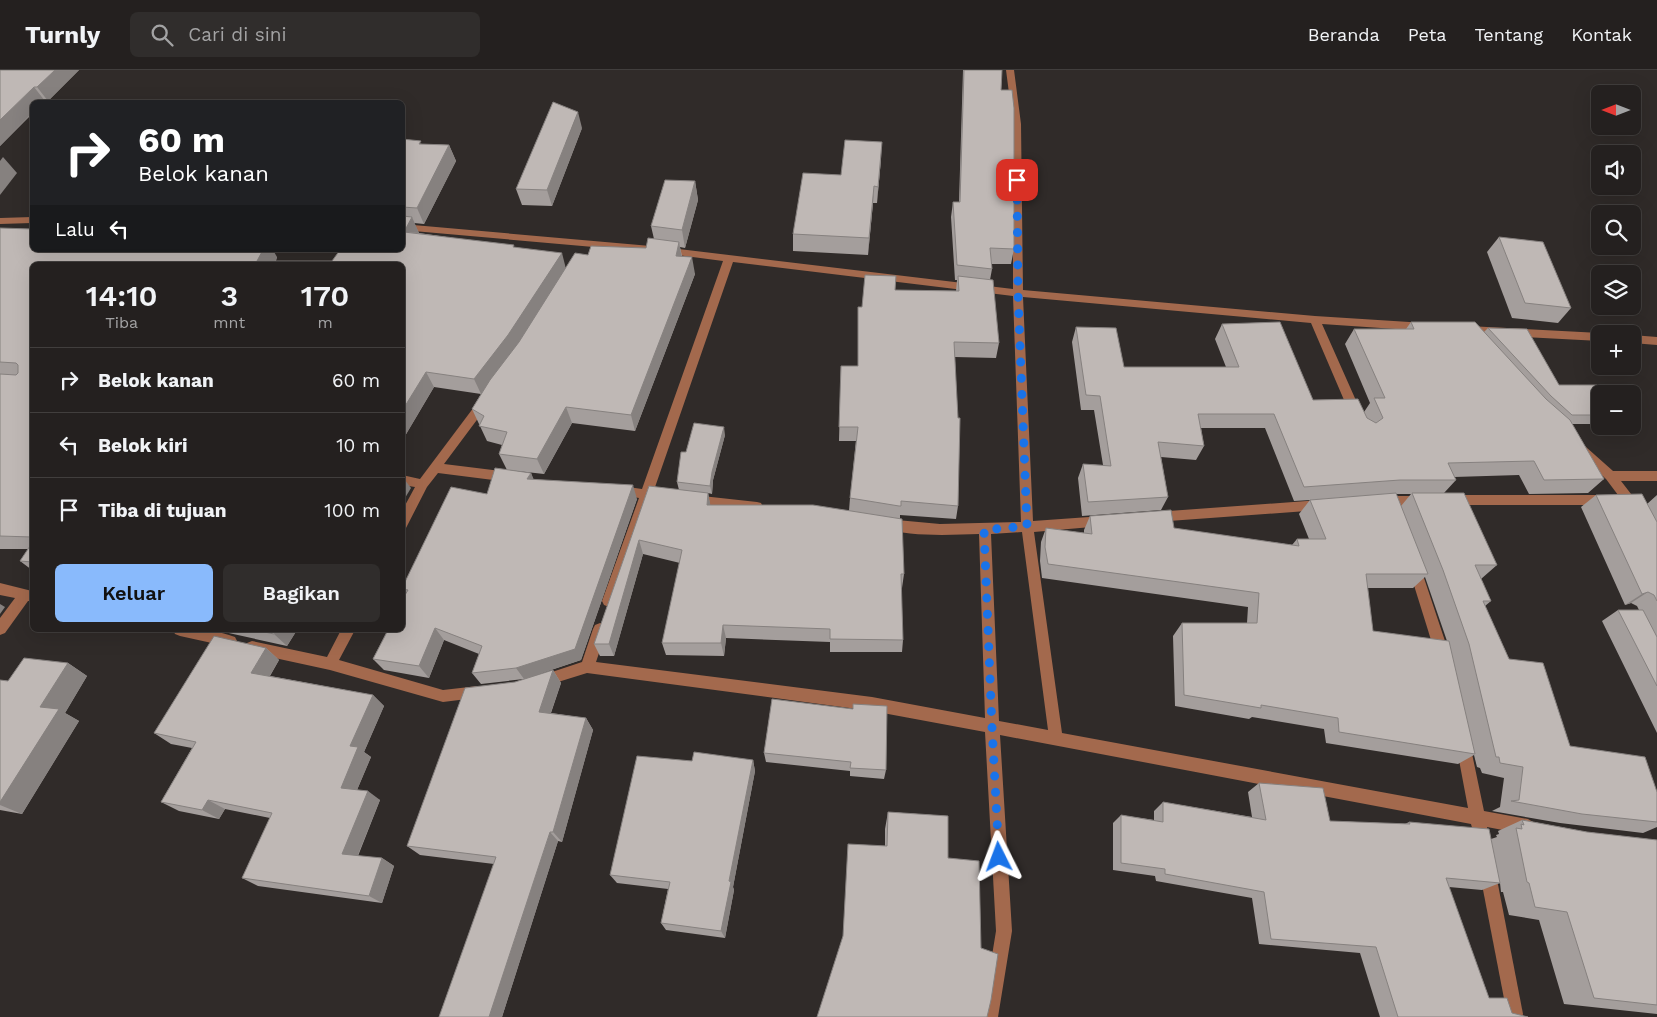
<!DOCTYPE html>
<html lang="id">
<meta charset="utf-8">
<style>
body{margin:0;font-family:"Work Sans",sans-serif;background:#302d2c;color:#f1f3f6;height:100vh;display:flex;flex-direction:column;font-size:19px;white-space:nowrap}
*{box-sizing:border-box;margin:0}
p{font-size:16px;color:#a3a3a4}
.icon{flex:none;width:28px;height:28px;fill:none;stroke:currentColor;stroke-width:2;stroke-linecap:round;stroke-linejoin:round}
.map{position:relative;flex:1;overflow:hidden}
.side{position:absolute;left:30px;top:192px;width:375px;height:370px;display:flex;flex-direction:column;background:#24201f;border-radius:8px;box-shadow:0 5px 20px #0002,0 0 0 1px #413e3d}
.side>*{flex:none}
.hud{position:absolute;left:30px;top:30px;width:375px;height:152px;border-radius:8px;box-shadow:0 5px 20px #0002,0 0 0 1px #413e3d;background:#202124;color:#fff;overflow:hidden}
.needle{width:32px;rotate:270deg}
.fabs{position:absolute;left:1591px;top:15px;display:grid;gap:10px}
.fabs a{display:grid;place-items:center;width:50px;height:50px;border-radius:8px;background:#24201f;box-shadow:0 5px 20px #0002,0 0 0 1px #413e3d;font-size:25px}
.pin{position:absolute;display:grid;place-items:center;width:42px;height:42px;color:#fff;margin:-21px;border-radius:10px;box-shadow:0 2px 8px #0006}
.me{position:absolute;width:55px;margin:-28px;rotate:357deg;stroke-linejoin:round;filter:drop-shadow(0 0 4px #0008)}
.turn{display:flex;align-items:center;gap:18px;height:105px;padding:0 25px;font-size:22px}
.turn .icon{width:65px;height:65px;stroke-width:2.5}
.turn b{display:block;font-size:35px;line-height:42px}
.then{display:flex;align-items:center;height:48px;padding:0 25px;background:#0003;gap:10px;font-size:19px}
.eta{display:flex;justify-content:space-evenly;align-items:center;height:85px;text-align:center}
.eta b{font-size:30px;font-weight:600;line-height:35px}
.cta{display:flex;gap:10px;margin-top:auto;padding:10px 25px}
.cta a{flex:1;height:58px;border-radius:8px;background:#89bafc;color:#111;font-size:20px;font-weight:600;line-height:58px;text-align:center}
.cta a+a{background:#302d2c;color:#f1f3f6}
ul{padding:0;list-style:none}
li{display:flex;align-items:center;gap:15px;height:65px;padding:0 25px;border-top:1px solid #413e3d}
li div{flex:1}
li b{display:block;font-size:19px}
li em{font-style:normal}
header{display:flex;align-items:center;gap:30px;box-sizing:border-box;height:70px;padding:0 25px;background:#24201f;border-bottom:1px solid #413e3d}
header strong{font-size:24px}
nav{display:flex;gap:28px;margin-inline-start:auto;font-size:18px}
.search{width:350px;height:45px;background:#302d2c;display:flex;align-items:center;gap:12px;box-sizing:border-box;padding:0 18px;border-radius:8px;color:#a3a3a4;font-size:19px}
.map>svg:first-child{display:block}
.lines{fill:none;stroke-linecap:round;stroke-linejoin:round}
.minor{fill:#a3694d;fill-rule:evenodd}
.wall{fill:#a49e9c;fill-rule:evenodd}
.shaded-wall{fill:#86817f}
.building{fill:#bfb8b5;stroke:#86817f}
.route{stroke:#1a73e8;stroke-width:9;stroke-dasharray:0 16.2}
</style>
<header>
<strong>Turnly</strong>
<div class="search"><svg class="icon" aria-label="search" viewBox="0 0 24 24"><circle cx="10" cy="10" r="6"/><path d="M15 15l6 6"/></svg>Cari di sini</div>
<nav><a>Beranda</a><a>Peta</a><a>Tentang</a><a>Kontak</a></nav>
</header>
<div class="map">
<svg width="1657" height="947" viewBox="0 0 1657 947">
<rect width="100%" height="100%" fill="#302b29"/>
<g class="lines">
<g class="minor">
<path d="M1006,0h8l7,54 2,166 292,26 110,7 5,4 -5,4 -103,-7 40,90 -6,4 -6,-4 -39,-91 -288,-26 10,224 70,-5 4,1 2,4 -2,4 -4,1 -69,6 28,201 406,75 -12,-64 2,-5 5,-2 5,2 2,5 14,67 44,8 5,3 3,5 -3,5 -5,3 -41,-8 4,18 -3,5 -5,3 -5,-3 -7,-26 -471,-89 12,196 -14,86h-16l14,-86 -11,-199 -113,-21 -285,-38 -45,14 -5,-2 -2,-4 2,-4 45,-15 11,-33 2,-4 5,-2 5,2 2,4 -11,33 276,35 113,21 -6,-184c-29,1 -70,3 -97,-6l-2,-4 2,-4 4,-1 54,5 81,-2 -8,-226 -280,-34 -79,228 13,3 2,3 -2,3h-16l-35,102 -2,4 -5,2 -5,-2 -2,-4 37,-103 -22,-4 -2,-3 2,-3 4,-2 21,3 81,-228 -61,-8 -260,-23v-6l260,23 351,42v-165zM1022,462l26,198 -49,-9 -8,-187z"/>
<polygon points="32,147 32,153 0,154 0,148"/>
<polygon points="1468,256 1600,263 1602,264 1600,264 1600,271 1468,264 1463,260"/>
<polygon points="1632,265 1657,267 1657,275 1632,273"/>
<polygon points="484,328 490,332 488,335 444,394 509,402 513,404 515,407 513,410 509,412 438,403 427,417 406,458 402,459 402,441 415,417 402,415 402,405 420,409 480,329"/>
<polygon points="1582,375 1586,377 1613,401 1657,401 1657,411 1621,411 1638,433 1640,437 1638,441 1630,441 1606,409 1578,383 1576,380 1578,377"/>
<polygon points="693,425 757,432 761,433 763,437 761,441 757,442 693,435 689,433 687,430 689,427"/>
<polygon points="1452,425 1605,425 1609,427 1611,430 1609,433 1605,435 1452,435 1448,433 1446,430 1448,427"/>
<polygon points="1382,426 1422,426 1426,428 1428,431 1426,434 1422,436 1382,436 1378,434 1376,431 1378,428"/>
<polygon points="1320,430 1324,431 1326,435 1324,439 1320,440 1155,452 1151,451 1149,447 1151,443 1155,442"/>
<polygon points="1414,491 1418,492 1420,496 1450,586 1448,590 1443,592 1438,590 1436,586 1408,496 1410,492"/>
<polygon points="0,513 32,521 32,531 28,531 5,563 0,565 0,548 15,528 0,525"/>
<path d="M173,560c21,0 42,-1 62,7l2,4 -2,4 -5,2 -50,-11 -5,-2z"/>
<polygon points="341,560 355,560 339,590 443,620 478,616 483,617 485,622 483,627 443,632 330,600 252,583 247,581 245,577 247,573 252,571 327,587"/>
<polygon points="1487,791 1492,794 1495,799 1523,944 1522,947 1508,947 1507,944 1479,799 1482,794"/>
</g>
</g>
<g class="wall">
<polygon points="0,0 79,0 48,31 45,31 0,76"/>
<polygon points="963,0 1002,0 1001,20 1014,179 1011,194 992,194 992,199 990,210 999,273 996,288 955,287 958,436 956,449 900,445 900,448 904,504 902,518 901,518 903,570 902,582 830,582 830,572 726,568 724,586 666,585 662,573 680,493 643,484 614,586 600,586 594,574 649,416 679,420 677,412 686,382 725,365 713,410 712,424 708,423 710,435 849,441 850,428 856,371 839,371 841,296 858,296 858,237 862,237 895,220 956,221 957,210 955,210 951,147 953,132 959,132"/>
<polygon points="582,58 552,136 522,135 516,119"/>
<polygon points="402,69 422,74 449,75 456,91 424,154 414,153 419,163 515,177 566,198 588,185 646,178 654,169 651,156 695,111 698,130 685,178 680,177 682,186 695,204 635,361 572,353 544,404 507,400 499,384 502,375 487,371 472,339 481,324 434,317 402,371 402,195 32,195 32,500 20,491 28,479 0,479 0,158 277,187 276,191 332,191 402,180"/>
<polygon points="881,89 877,133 873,133 868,185 793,181 793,164 841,105"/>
<polygon points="1499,167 1571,238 1558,253 1512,248 1487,182"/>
<path d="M1411,252l73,10 4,-4 71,57 41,9v30h-28l32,55 -16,14 -59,1 -10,-19 -65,2 2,3 -12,13 53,72 -16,14 10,22 -6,5 24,53 61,87 87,46v35l-14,6 -83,-10 -68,-12 8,-4 4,-29 -22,-5 -2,-5 -3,-1 -3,-12 -16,9 -132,-21 -2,-14 -72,-12 -3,2 -74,-13 -2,-70 9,-13h65l1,-16 -206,-29 -2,-17 1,-19 5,-14 38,5v-3l6,-14 202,29 5,-6h12l-10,-25 11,-14 -16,1 -29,-73h-64l3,18 -8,14 -35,-3 7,40 -7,13 -79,6 -4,-38 5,-14 20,1 -9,-55h-13l-9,-68 4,-15 48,40h102l-11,-28 7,-15 91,76 51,12 6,-9 -25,-59 9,-15h52zM1396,424h15l-10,12zM1425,507l22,64 -74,-10 -6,-43h46z"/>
<polygon points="531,403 533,409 637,429 581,590 524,609 481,614 472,603 479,584 444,570 429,608 384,600 373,589 406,524 402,520 402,518 487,424"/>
<polygon points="1596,425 1647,434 1657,425 1657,663 1602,551 1618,540 1639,540 1637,536 1631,533 1625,535 1581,437"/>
<polygon points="215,560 297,560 287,576"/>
<polygon points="266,578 279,590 270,606 373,625 384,636 364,682 371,687 357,720 380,730 358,786 382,788 394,796 382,833 258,816 242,808 270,748 225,739 219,749 179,741 161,732 192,678 171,674 154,663"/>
<polygon points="68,593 87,606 65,643 79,651 22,744 0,740 0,610 8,611"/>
<polygon points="553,600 561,613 551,643 586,648 593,660 562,772 558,771 502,947 439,947 494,794 420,785 407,776 515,612"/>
<polygon points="772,629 886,700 884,709 850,706 850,701 766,692 764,683"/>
<polygon points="753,690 755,701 733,817 734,820 725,868 666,860 661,853 668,819 617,813 610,805 692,691"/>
<polygon points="1259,713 1330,751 1405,754 1409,752 1491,769 1497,767 1496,765 1499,764 1498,761 1522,750 1587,762 1657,770 1657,944 1564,934 1539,850 1509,845 1503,822 1501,822 1500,813 1482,820 1449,817 1489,928 1512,943 1528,947 1380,947 1360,883 1259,874 1252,828 1156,811 1155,806 1113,800 1113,753 1121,745 1154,750 1154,741 1163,732 1252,747 1248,722"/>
<polygon points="888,742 948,746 843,867 885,776 885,759"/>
</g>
<g class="shaded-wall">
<polygon points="55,0 79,0 48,31 37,17"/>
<polygon points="34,17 45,31 43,32 32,32 32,43 0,76 0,50"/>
<polygon points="578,42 582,58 552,136 547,120"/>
<polygon points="882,72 881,89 877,133 878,117"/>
<polygon points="449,75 456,91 424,154 417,138"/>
<polygon points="3,87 17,103 0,125 0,91"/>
<polygon points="695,111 698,130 685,178 682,160"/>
<polygon points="874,116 873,133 868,185 869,168"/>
<polygon points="412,147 419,163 404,162"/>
<polygon points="679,172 682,189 676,186"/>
<polygon points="263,180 273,180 277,187 274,195 257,191"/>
<polygon points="562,183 566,199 514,280 481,324 474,309"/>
<polygon points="692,187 695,204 635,361 631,345"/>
<polygon points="426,302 434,317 402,371 402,341"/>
<polygon points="566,337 572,353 544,404 537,389"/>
<polygon points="724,357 725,365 713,410 712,424 710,416 712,402"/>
<polygon points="531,403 537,417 527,409"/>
<polygon points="402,406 411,418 402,433"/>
<polygon points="633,415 637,429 581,590 524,609 516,598"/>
<polygon points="708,423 711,438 707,435"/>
<polygon points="639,470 643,484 614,586 609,574"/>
<polygon points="1648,522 1631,533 1625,535 1642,524"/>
<polygon points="0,534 5,537 0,544"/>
<polygon points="723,555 726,568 724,586 721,573"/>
<polygon points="435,558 444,570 429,608 419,596"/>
<polygon points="277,560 297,560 287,576 274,564"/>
<polygon points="266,578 279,590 265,614 251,603"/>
<polygon points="68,593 87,606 65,643 79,651 22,744 0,735 0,732 40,637"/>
<polygon points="553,600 561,613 547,654 539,642"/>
<polygon points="373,625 384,636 364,682 371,687 354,727 341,718 350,676"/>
<polygon points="586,648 593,660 562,772 553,762"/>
<polygon points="753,690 755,701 733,817 734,820 725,868 721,861 729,811"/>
<polygon points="368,721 380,730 355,792 342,784"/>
<polygon points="208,730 225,739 219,749 202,740"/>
<polygon points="550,762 558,771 502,947 489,947"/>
<polygon points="382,788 394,796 382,833 369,826"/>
</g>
<g class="building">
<polygon points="0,0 55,0 37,17 34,17 0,50"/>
<polygon points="964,0 1002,0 1001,20 1012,20 1014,38 1014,179 990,178 992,199 957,195 953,132 960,132"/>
<polygon points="553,32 578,42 547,120 516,119"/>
<polygon points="402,69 421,71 419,74 449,75 417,138 402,137"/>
<polygon points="845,70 882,72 878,117 874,116 869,168 793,164 803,103 841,105"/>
<polygon points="665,110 695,111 682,160 651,156"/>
<polygon points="402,146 412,147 404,162 514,175 513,177 562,183 508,265 474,309 426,302 402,341 402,195 32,195 32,467 0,466 0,304 16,305 18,303 18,295 16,293 0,292 0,158 32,159 32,180 263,180 257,191 332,191 340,180 402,180"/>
<polygon points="1499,167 1543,172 1571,238 1525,233"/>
<polygon points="648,168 679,172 676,186 692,187 631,345 566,337 537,389 499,384 507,362 479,356 484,346 472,339 490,310 519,272 575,183 588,185 591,176 646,178"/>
<polygon points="865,205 896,206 895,220 959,221 958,206 993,210 999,273 954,272 958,348 960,348 958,436 901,431 901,436 899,436 850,428 858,357 839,357 841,296 858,296 858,237 862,237"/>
<polygon points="1280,252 1313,330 1358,329 1367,348 1376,353 1383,348 1374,328 1385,328 1354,259 1414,259 1411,252 1475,252 1546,329 1570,350 1604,409 1544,410 1534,391 1448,393 1456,410 1400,410 1304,417 1274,344 1198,344 1204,376 1158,372 1168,427 1088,432 1083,394 1111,396 1100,326 1086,325 1076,257 1116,258 1124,297 1239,297 1222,254"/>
<polygon points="1488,258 1527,259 1559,315 1597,315 1602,324 1600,324 1600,345 1572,345 1551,326"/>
<polygon points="694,353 724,357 712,402 710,416 677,412 681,382 686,382"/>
<polygon points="495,398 531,403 527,409 633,415 575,579 516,598 472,603 482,576 435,558 419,596 373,589 388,560 402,560 402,530 408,520 402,519 402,518 451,417 487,424"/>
<polygon points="649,416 708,423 707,435 813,435 902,449 904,504 901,504 903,570 830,569 830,559 723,555 721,573 662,573 682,480 639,470 609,574 594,574"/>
<polygon points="1396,423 1428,504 1366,504 1373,561 1449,571 1475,684 1339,662 1338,648 1261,635 1261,638 1184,625 1182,553 1257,553 1259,523 1048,494 1045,477 1046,458 1092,464 1090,446 1171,440 1174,458 1299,476 1297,469 1326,469 1310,430"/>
<polygon points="1412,423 1464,423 1497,495 1475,495 1491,531 1483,531 1509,589 1543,593 1570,676 1645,687 1657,722 1657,752 1582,744 1511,731 1519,730 1523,697 1500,693 1499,687 1496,687 1469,574 1443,500"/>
<polygon points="1642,424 1657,452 1657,531 1654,525 1648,522 1642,524 1596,425"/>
<polygon points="32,473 32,492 20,491"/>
<polygon points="1618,540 1643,540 1657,567 1657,616"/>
<polygon points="255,560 277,560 274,564"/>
<polygon points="214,566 266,578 251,603 373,625 350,676 358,677 341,718 368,721 342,784 382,788 369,826 242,808 272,743 208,730 202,740 161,732 196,672 154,663"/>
<polygon points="24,588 68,593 40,637 59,639 0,732 0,610 8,611"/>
<polygon points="553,600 539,642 586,648 553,762 550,762 489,947 439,947 496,787 407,776 465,618 515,612"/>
<polygon points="772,629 853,639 853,634 887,636 886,700 850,698 851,692 764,683"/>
<polygon points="694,682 753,690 729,811 731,812 721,861 661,853 670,812 610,805 637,686 692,691"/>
<polygon points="1259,713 1323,718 1330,751 1410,754 1409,752 1489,759 1500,813 1446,808 1489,928 1507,928 1512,943 1528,947 1398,947 1376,877 1271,869 1264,822 1165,804 1165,799 1121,793 1121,745 1163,752 1163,732 1266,750"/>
<polygon points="888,742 948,746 948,788 979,791 981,878 998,884 991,930 987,947 817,947 843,866 848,774 887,776"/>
<polygon points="1522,750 1587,762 1657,770 1657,935 1594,928 1567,842 1535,837 1529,813 1527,812 1516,758 1522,759 1521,754 1524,755"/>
</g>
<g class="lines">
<polyline class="route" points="999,787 992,657 984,460 1027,456 1018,223 1017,110"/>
</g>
</svg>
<div class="fabs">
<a><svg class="needle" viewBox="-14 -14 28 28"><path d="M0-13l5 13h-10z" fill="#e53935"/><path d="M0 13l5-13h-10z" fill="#a3a3a4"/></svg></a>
<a><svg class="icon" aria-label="sound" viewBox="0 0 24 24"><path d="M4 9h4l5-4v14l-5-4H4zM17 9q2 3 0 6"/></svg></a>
<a><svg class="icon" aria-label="search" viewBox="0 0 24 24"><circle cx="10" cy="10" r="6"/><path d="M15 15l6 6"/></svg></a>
<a><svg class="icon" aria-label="layers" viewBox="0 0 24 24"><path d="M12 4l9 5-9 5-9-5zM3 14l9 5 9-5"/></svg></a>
<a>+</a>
<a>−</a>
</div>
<div class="pin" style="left:1017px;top:110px;background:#d93025"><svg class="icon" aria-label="arrive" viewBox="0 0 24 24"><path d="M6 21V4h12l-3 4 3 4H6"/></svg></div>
<svg class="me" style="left:999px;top:787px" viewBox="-20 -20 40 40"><path d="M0-17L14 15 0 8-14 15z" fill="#1a73e8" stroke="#fff" stroke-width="4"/></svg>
<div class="hud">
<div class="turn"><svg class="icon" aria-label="right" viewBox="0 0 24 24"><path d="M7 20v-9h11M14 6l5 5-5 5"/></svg><div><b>60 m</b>Belok kanan</div></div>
<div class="then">Lalu<svg class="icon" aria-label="left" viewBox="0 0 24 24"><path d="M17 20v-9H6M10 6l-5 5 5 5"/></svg></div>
</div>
<section class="side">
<div class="eta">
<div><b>14:10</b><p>Tiba</p></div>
<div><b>3</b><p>mnt</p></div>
<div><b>170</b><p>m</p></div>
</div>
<ul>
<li><svg class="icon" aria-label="right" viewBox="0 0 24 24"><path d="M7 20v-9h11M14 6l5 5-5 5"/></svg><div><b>Belok kanan</b></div><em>60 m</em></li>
<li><svg class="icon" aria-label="left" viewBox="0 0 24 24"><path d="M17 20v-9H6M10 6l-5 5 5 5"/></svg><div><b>Belok kiri</b></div><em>10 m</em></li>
<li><svg class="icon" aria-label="arrive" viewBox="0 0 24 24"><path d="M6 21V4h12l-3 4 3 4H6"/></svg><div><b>Tiba di tujuan</b></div><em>100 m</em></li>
</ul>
<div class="cta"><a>Keluar</a><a>Bagikan</a></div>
</section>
</div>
